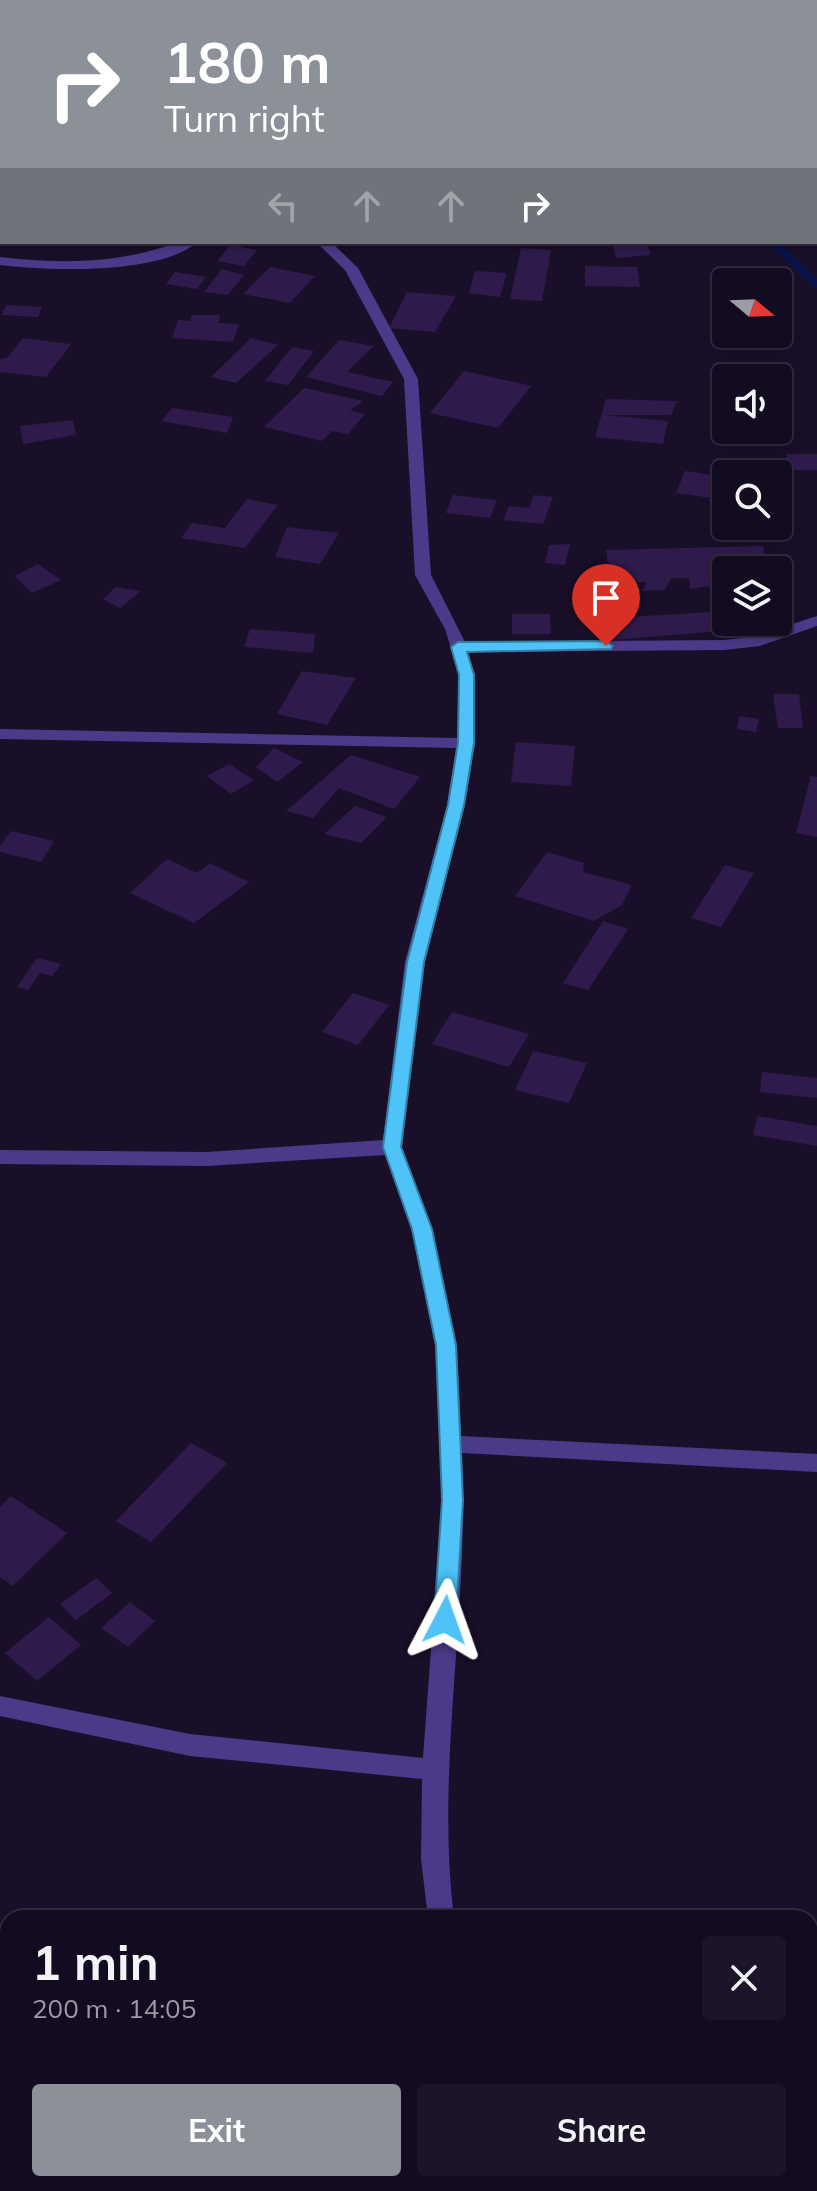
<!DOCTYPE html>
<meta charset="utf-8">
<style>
body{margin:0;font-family:Mulish,sans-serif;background:#1c1428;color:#f1f3f6;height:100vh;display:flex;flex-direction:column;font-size:30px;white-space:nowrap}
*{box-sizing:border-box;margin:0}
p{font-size:26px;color:#9d9ba4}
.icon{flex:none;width:44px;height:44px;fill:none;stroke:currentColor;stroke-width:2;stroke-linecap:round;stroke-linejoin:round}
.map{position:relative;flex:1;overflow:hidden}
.panel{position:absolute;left:0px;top:1910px;width:818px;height:282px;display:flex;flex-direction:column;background:#130b1f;border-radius:24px 24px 0 0;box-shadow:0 4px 12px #0003,0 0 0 2px #322b3d}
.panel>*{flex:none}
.hud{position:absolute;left:0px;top:0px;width:818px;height:244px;box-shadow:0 4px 12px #0003,0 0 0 2px #322b3d;background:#8c9099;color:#fff;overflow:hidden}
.needle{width:52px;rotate:109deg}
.fabs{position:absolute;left:712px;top:268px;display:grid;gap:16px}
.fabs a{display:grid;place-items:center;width:80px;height:80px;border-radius:8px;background:#130b1f;box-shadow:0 4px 12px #0003,0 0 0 2px #322b3d;font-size:40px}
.pin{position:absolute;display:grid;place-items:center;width:68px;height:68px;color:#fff;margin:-82px -34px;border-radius:50% 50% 50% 0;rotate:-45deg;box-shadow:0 0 8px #0007}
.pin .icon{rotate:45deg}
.me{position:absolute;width:88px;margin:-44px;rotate:4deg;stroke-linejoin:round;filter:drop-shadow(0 0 6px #0008)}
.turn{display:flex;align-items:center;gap:28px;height:168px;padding:0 32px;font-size:36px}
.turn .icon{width:104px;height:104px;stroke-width:2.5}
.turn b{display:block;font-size:56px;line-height:68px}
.lanes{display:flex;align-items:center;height:76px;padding:0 32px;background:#0003;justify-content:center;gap:40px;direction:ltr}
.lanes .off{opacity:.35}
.round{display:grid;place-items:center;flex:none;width:84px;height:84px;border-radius:8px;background:#1c1428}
.summary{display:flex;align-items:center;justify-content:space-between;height:136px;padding:0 32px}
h1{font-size:48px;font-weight:700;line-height:60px}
.action{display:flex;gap:16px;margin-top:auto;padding:16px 32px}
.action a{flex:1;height:92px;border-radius:8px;background:#8c9099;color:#fff;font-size:32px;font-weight:700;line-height:92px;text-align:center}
.action a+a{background:#1c1428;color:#f1f3f6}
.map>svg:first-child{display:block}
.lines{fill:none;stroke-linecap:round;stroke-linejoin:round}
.stream{fill:#091349;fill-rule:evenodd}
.building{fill:#2e1b4b}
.minor{fill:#4d398a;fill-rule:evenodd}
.route{fill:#4fc3f7;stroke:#337fa1;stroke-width:2}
</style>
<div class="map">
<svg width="817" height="2191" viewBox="0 0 817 2191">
<rect width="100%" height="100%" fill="#190f29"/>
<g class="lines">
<g class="stream">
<polygon points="445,0 460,0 462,2 447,2"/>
<polygon points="767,242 779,242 817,279 817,288 813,287"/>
</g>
</g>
<g class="building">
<polygon points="612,242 647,242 651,255 616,258"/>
<polygon points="230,245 257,250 244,266 217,261"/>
<polygon points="521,248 551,250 542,301 510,299"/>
<polygon points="585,266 637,267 640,287 585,286"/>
<polygon points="270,267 315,276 290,303 243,294"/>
<polygon points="222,269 244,275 228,295 204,292"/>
<polygon points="475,271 507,273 500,297 469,293"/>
<polygon points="175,272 206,277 197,289 166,284"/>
<polygon points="407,292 456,296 435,332 389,328"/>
<polygon points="6,305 42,307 38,317 2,315"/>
<polygon points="192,315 220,315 219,323 239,324 233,342 172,338 178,320 190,321"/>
<polygon points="23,338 71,344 46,377 0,372 0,359 7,358"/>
<polygon points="251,338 278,345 236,383 211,377"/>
<polygon points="339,340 374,346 347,372 393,382 382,396 306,377"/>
<polygon points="292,347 314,351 288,385 265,381"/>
<polygon points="464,371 531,386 498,428 430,413"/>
<polygon points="304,388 364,401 350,410 365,414 348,434 332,431 322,441 264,427"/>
<polygon points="606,399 677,401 671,415 605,415 668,421 663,444 595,437"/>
<polygon points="172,408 233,417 227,433 162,421"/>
<polygon points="73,420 76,435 23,444 20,426"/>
<polygon points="786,454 817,454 817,470 788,470"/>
<polygon points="685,471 726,477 726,500 676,493"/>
<polygon points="453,495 497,500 490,518 446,513"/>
<polygon points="534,495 553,497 543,524 503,520 509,506 529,508"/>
<polygon points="247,499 278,505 245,548 181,538 192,523 225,528"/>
<polygon points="287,527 339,533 320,564 275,557"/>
<polygon points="570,544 565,565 545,563 549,545"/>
<polygon points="763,546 768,570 726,570 726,578 716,578 710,586 690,589 689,578 671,578 665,590 642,591 647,582 610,582 606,550"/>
<polygon points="38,564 61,580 32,593 15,576"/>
<polygon points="116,587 141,591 120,608 103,599"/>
<polygon points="621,592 629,617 726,611 726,622 754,622 757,628 600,641 587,594"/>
<polygon points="512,614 550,614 551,634 512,634"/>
<polygon points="250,629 315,634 313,653 244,647"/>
<polygon points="302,671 356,678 327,725 277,714"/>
<polygon points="773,694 799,694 803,728 778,728"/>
<polygon points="739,716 759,719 756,732 737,729"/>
<polygon points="516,742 575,746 571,786 511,782"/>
<polygon points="274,748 303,762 277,782 256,767"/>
<polygon points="351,755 420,777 394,809 339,788 313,818 286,811"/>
<polygon points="229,764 254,780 231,794 207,776"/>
<polygon points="811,776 817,777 817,837 796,833"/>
<polygon points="355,806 387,817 361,843 324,834"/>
<polygon points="11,831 54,841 41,862 0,852 0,846"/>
<polygon points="547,852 584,863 583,872 632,885 622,905 594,921 515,896"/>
<polygon points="167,859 197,873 210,863 249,882 194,923 130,893"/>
<polygon points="725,865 754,873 721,927 691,918"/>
<polygon points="603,921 628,929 588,990 563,983"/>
<polygon points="37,958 61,964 52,976 40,973 28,990 17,987"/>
<polygon points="353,993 389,1005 358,1045 322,1032"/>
<polygon points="452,1012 529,1034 509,1067 432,1044"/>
<polygon points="533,1051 587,1063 569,1103 515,1090"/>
<polygon points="762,1072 817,1078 817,1098 760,1092"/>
<polygon points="757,1116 817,1126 817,1146 753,1135"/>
<polygon points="191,1443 227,1463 151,1542 116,1521"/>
<polygon points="11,1496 67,1533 13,1586 0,1577 0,1507"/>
<polygon points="96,1578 112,1593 76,1620 60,1604"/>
<polygon points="130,1602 155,1621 128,1647 101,1628"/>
<polygon points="49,1617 81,1645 37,1681 5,1653"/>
<polygon points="810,2031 817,2032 817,2189 786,2187 787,2184 810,2184"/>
</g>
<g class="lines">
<g class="minor">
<polygon points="171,0 183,0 184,2 172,2"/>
<path d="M178,242h20c-39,33 -149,29 -198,23v-8c61,7 120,7 178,-15z"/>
<path d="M316,242h15l27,26 60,111 13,196 34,67 259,-2 28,-3 65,-21v10l-57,20 -36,4 -256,2 7,23v68l-10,62 -40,157 -23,185 30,82 25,116 4,91 356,18v18l-355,-19c8,156 -27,310 -8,465h-26l-7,-59 1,-80 -232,-23 -190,-40v-20l190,38 233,24 19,-258 -7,-155 -23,-116 -27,-74 -178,11 -207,-2v-14l207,2 176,-12 22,-178 42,-157 9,-57 -456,-9v-10l457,9 2,-63 -14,-46 -30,-54 -11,-196 -59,-109z"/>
<polygon points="509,2184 537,2184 539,2191 511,2191"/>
</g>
</g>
<polygon class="route" points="606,641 613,646 611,649 467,652 474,675 474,743 464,805 424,962 401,1147 432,1229 456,1345 463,1500 456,1620 452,1626 437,1626 434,1620 442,1500 436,1345 412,1229 383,1147 407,962 448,805 458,743 459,675 451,647 458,642"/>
</svg>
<div class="fabs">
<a><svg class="needle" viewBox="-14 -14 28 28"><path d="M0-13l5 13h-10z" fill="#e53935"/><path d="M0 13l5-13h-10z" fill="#9d9ba4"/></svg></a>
<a><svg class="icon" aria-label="sound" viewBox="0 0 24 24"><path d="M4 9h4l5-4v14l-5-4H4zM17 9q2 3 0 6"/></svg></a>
<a><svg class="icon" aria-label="search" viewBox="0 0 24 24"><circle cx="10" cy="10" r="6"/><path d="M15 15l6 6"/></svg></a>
<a><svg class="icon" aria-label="layers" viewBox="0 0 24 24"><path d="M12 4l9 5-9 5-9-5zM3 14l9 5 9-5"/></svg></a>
</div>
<div class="pin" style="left:606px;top:646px;background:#d93025"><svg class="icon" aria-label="arrive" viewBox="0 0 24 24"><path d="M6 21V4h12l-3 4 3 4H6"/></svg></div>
<svg class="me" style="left:445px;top:1620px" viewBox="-20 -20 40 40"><path d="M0-17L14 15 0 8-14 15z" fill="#4fc3f7" stroke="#fff" stroke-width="4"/></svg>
<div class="hud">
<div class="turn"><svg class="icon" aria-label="right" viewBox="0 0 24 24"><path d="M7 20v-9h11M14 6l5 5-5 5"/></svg><div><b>180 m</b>Turn right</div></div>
<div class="lanes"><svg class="icon off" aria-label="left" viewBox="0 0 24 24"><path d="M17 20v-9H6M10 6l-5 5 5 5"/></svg><svg class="icon off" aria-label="ahead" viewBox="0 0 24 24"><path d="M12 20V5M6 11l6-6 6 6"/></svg><svg class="icon off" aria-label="ahead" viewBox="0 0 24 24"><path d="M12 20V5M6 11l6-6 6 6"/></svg><svg class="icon" aria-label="right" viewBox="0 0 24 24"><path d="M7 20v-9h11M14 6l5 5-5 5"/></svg></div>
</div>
<section class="panel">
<div class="summary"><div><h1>1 min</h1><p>200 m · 14:05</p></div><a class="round"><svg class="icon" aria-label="close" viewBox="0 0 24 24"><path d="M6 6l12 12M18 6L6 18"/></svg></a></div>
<div class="action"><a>Exit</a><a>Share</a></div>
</section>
</div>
